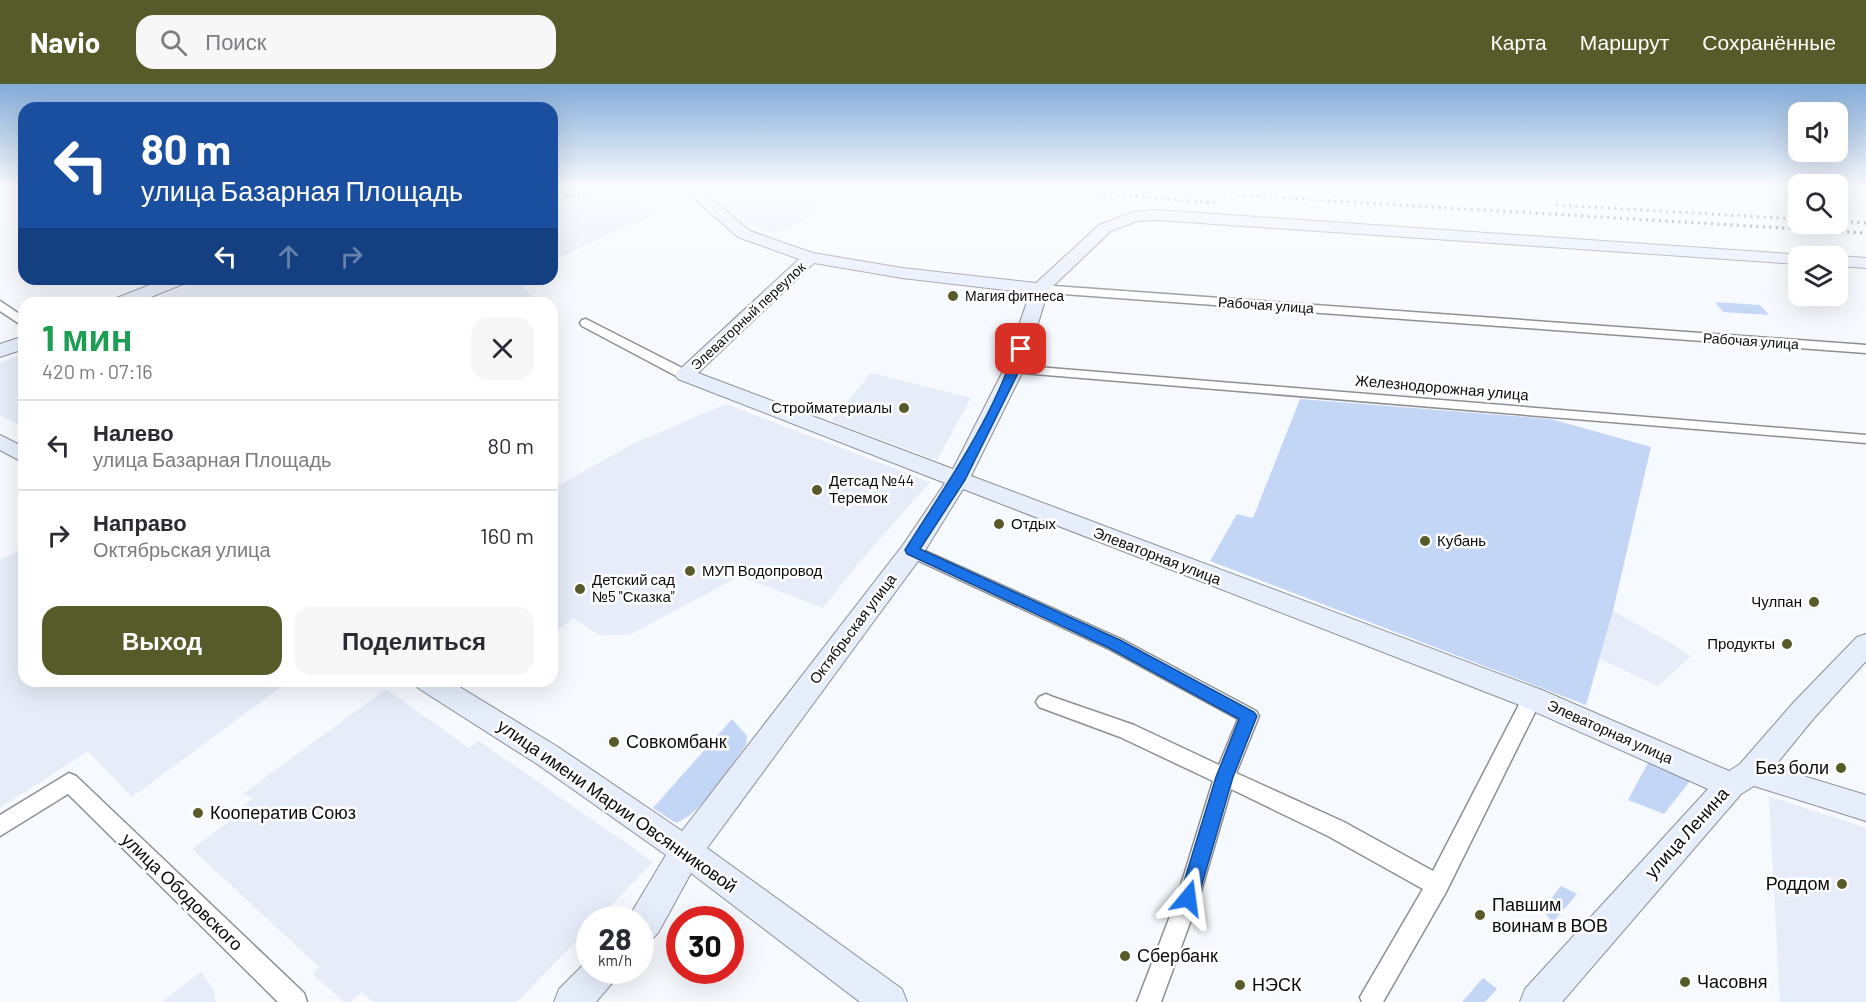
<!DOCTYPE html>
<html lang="ru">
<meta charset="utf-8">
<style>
body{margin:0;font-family:Barlow,sans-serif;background:#f7f7f7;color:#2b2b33;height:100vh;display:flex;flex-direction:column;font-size:22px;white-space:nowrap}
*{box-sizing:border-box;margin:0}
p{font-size:20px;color:#7c7c81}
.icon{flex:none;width:33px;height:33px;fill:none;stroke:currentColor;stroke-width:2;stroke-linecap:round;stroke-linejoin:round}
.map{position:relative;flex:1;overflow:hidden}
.sheet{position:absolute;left:18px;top:213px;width:540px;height:390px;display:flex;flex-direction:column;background:#fff;border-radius:18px;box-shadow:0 6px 24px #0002}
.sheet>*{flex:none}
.top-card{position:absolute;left:18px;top:18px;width:540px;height:183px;border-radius:18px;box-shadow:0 6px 24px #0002;background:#1a4fa0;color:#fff;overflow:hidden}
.buttons{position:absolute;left:1788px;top:18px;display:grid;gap:12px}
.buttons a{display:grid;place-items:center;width:60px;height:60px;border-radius:12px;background:#fff;box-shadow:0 6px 24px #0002;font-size:30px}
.speed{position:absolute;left:576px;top:822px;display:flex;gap:12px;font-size:30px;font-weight:700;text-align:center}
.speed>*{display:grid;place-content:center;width:78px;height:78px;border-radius:50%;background:#fff;box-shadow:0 6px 24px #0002;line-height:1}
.speed small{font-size:15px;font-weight:400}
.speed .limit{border:9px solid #d22;background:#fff;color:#111}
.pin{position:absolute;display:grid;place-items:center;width:51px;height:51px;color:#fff;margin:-26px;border-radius:12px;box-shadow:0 3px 9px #0006}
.me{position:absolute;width:66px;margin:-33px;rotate:16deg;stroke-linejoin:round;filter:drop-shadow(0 0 4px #0008)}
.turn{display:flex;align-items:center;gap:21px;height:126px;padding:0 24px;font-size:27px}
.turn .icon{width:78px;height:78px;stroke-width:2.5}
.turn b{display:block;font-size:42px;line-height:51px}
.lanes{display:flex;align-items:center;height:57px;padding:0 24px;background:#0003;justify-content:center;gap:30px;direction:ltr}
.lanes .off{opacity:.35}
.round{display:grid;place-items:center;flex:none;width:63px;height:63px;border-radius:18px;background:#f7f7f7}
.headline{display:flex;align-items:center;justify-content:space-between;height:102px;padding:0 24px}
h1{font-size:36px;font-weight:700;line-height:45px;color:#1e9e55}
.button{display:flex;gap:12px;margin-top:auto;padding:12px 24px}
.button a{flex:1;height:69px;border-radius:18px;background:#575b29;color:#fff;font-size:24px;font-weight:700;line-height:69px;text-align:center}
.button a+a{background:#f7f7f7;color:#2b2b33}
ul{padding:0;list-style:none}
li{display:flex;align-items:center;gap:18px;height:90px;padding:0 24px;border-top:2px solid #e1e1e2}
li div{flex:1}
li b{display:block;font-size:22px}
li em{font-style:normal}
header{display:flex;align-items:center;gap:36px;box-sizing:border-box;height:84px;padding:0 30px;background:#575b29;color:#fff}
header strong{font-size:28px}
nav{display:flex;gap:33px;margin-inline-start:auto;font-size:21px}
.search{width:420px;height:54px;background:#f7f7f7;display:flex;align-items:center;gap:15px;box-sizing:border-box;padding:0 21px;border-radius:18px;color:#7c7c81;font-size:22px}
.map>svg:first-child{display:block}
.built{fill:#e6edf8}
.green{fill:#c4d6f6}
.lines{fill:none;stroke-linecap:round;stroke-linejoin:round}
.street-casing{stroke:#8d8f93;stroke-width:3}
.secondary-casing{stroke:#8d8f93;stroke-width:2}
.street{fill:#fff;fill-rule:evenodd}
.secondary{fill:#e6eefc;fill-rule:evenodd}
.rail{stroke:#515356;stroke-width:3;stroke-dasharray:2 4.5;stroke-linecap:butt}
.route{fill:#1a73e8;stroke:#114b97;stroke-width:1.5}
.poi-dot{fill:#575b29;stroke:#fff;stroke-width:2}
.labels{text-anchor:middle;stroke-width:5;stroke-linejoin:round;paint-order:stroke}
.far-poi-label{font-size:14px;fill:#0a0b0d;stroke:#fff;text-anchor:start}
.far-street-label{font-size:14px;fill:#0a0b0d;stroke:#fff}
.street-label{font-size:15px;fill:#0a0b0d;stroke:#fff}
.poi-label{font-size:15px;fill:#0a0b0d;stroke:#fff;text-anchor:start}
.near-poi-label{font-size:18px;fill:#0a0b0d;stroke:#fff;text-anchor:start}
.near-street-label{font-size:18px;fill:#0a0b0d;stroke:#fff}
</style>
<header>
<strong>Navio</strong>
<div class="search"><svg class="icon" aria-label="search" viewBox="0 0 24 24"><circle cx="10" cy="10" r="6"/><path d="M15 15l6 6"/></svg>Поиск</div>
<nav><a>Карта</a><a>Маршрут</a><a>Сохранённые</a></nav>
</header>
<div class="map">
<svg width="1866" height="918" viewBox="0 0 1866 918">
<rect width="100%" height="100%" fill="#f6f9fe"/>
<g class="built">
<polygon points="552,103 630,103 637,115 659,130 623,144 552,177"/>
<polygon points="776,103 833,103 838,111 816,124 803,138 772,150 753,140 748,142 736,135 739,133 715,120"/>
<polygon points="203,195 522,195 523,204 542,219 145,219"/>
<polygon points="24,269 24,344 0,331 0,279"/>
<polygon points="871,289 971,314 937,376 831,337"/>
<polygon points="726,320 930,398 857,481 823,524 740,492 629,551 600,551 573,534 552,551 552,405 635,359"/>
<polygon points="24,464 24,597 289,597 132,713 88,667 0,724 0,476"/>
<polygon points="1613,527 1674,561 1691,572 1658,602 1598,574 1602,567"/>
<polygon points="386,605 469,664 479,657 653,778 598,835 590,836 589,844 517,918 373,918 362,908 351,918 344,918 313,890 319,883 192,765 230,737 227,734 252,715 244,709"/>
<polygon points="1769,712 1866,744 1866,918 1780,918"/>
<polygon points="201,888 213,905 216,918 162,918"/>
</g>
<g class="green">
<polygon points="1715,218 1760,221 1769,231 1723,228"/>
<polygon points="1300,315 1551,335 1651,363 1613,527 1586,621 1210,477 1237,430 1253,434"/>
<path d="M732,635l15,17 -1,9c-18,24 -42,67 -70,78l-23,-15z"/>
<polygon points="1649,677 1690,697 1664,730 1628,716"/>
<polygon points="1561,802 1577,810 1552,839 1543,825"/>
<polygon points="1483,894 1497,905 1485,918 1462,918"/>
</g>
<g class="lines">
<defs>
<g id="street">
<polygon points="1040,201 1866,261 1866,269 1036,208 1036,202"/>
<polygon points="0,217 24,233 24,243 0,227"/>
<polygon points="586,235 690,288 692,291 690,294 680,294 582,242 580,239 582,236"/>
<polygon points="1014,281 1866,351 1866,359 1009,288 1007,285"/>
<polygon points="912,461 1121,555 1256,627 1259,632 1236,689 1344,738 1433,787 1525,609 1532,606 1539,609 1542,614 1446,808 1383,918 1362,918 1360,913 1423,805 1328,752 1231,705 1199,814 1161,918 1137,918 1177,814 1213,697 1120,653 1039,623 1036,618 1039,613 1046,610 1053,613 1134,641 1219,681 1238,635 1109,565 906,471 904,467 906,463"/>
<polygon points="69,689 76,692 304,909 307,918 278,918 68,710 0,752 0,731"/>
</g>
<g id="secondary">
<path d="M681,103h16l53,44 63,22 89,15 134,15 63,-58 35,-13 23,-2 647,45 -6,1v8l-641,-44 -20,1 -26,10 -63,60 -24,78 -53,107 571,214 187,81 11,-7 54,-62 63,-65 9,-3v27l-52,57 -40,49 92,28v26l-112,-35 -13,8 -179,208h-42l5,-13 183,-200 -186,-83 -559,-217 -42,68 -214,291 195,141 5,13h-47l-169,-129 -33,60 -6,6 -12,5v-24h-13l39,-65 -129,-91 -119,-76 -4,-7h36l108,66 124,84 221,-286 42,-62 -267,-104 -3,-4 3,-4 121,-112 -61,-22zM814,179l88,15 128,15 -26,76 -51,100 -255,-96z"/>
<polygon points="1836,172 1838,172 1866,174 1866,184 1838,182"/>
<polygon points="165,195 189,195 186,199 136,219 111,219 114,215"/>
<polygon points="24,252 24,265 0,273 0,260"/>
<polygon points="0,351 24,363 24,379 0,366"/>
<polygon points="590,874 590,886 618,886 613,898 596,918 554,918 559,905"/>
</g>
</defs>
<use href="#street" class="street-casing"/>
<use href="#secondary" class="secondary-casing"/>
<use href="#street" class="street"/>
<use href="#secondary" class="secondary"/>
<g class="rail">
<polyline points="1101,103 1866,149"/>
<polyline points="1084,108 1215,119"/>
<polyline points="552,114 626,103"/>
<polyline points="1556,121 1798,135"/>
<polyline points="1838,137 1866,139"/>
</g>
</g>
<linearGradient id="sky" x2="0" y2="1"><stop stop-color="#83abd8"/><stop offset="0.45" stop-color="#fbfcff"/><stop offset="1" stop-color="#fbfcff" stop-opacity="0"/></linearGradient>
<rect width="1866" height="231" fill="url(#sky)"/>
<path class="route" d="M1021,262l5,3 -6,20 -55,111 -45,69 200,91 134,72 3,4 -24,61 -35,121 -3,6 -7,3 -6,-3 -3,-6 37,-121 23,-58 -130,-71 -202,-94 -2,-4c39,-62 87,-130 110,-201z"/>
<g class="poi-dot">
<circle cx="953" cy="212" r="6"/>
<circle cx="904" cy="324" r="6"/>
<circle cx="817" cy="406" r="6"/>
<circle cx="999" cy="440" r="6"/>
<circle cx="1425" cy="457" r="6"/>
<circle cx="690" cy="487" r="6"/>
<circle cx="580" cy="505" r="6"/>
<circle cx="1814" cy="518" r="6"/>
<circle cx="1787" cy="560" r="6"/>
<circle cx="614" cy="658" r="6"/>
<circle cx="1841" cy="684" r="6"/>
<circle cx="198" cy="729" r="6"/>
<circle cx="1842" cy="800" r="6"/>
<circle cx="1480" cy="831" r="6"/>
<circle cx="1125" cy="872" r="6"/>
<circle cx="1685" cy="898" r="6"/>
<circle cx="1240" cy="901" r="6"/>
</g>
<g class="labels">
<g class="far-poi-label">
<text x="965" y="217">Магия фитнеса</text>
</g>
<g class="far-street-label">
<text transform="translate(1266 221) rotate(4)" y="5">Рабочая улица</text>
<text transform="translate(748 232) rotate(-43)" y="5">Элеваторный переулок</text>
<text transform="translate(1751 257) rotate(4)" y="5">Рабочая улица</text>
</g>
<g class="street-label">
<text transform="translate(1442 304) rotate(5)" y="5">Железнодорожная улица</text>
<text transform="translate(1157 472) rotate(21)" y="5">Элеваторная улица</text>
<text transform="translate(853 545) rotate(-53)" y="5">Октябрьская улица</text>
<text transform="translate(1610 648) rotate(24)" y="5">Элеваторная улица</text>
</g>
<g class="poi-label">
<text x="892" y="329" text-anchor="end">Стройматериалы</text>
<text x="829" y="402">Детсад №44<tspan x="829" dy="17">Теремок</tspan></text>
<text x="1011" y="445">Отдых</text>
<text x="1437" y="462">Кубань</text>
<text x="702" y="492">МУП Водопровод</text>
<text x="592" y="501">Детский сад<tspan x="592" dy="17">№5 "Сказка"</tspan></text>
<text x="1802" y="523" text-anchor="end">Чулпан</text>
<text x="1775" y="565" text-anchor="end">Продукты</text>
</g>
<g class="near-poi-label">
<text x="626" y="664">Совкомбанк</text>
<text x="1829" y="690" text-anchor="end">Без боли</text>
<text x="210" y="735">Кооператив Союз</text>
<text x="1830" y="806" text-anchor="end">Роддом</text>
<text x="1492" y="827">Павшим<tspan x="1492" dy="21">воинам в ВОВ</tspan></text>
<text x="1137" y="878">Сбербанк</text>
<text x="1697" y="904">Часовня</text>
<text x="1252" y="907">НЭСК</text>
</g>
<g class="near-street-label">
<text transform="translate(617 722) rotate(35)" y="6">улица имени Марии Овсянниковой</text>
<text transform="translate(1687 749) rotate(-48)" y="6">улица Ленина</text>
<text transform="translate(182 808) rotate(44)" y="6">улица Ободовского</text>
</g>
</g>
</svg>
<div class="buttons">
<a><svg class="icon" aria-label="sound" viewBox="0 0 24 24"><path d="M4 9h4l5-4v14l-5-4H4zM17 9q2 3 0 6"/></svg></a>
<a><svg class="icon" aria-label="search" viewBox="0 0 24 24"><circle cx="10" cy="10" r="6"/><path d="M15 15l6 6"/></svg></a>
<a><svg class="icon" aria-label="layers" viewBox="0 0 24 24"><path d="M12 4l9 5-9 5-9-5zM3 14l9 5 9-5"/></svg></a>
</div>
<div class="speed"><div>28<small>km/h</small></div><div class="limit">30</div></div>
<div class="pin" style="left:1021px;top:265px;background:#d93025"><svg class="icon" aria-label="arrive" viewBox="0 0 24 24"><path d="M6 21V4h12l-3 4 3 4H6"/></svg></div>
<svg class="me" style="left:1188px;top:814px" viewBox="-20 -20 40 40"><path d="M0-17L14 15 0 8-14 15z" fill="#1a73e8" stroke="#fff" stroke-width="4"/></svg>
<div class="top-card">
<div class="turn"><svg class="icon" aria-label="left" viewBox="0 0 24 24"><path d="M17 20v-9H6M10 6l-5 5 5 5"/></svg><div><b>80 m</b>улица Базарная Площадь</div></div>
<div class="lanes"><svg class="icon" aria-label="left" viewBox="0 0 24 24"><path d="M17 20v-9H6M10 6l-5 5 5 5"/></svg><svg class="icon off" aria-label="ahead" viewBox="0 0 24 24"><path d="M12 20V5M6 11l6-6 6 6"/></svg><svg class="icon off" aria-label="right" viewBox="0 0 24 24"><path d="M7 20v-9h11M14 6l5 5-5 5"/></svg></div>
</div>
<section class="sheet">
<div class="headline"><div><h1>1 мин</h1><p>420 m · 07:16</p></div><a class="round"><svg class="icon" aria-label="close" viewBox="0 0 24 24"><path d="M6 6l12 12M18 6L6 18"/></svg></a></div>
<ul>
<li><svg class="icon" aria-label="left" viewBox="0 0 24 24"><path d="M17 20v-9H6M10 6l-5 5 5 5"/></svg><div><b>Налево</b><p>улица Базарная Площадь</p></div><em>80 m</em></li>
<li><svg class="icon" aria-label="right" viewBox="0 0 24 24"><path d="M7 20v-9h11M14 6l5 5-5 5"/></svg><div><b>Направо</b><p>Октябрьская улица</p></div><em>160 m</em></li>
</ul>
<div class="button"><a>Выход</a><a>Поделиться</a></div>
</section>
</div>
